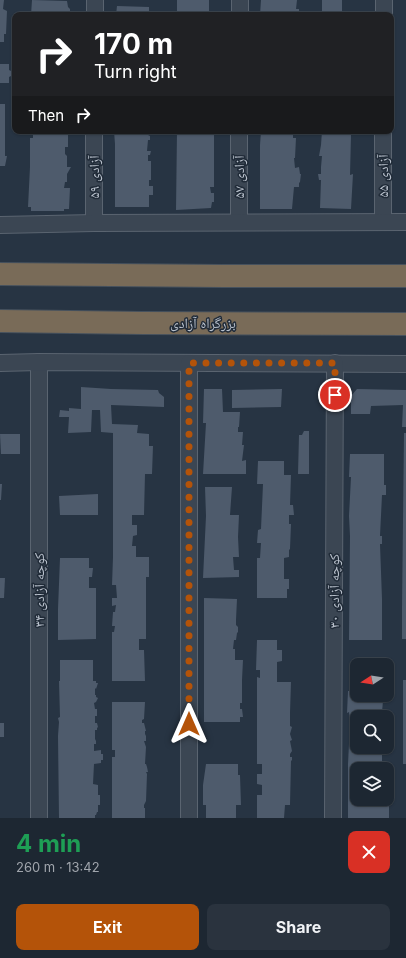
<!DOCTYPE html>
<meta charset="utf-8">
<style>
body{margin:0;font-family:Inter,"Noto Naskh Arabic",sans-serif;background:#2a333e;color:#f1f3f6;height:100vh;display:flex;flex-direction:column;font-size:15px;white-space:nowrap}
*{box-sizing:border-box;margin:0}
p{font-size:13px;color:#a0a5ac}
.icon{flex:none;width:22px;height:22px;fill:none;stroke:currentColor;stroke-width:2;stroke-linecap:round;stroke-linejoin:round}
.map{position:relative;height:818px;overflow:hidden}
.sheet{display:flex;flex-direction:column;background:#1d2732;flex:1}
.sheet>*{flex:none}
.top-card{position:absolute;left:12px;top:12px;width:382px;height:122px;border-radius:8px;box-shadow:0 1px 3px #0004,0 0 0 1px #3b444d;background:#202124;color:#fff;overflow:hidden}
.needle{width:26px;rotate:258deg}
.fabs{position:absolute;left:350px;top:658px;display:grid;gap:8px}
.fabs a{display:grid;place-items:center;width:44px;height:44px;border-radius:8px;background:#1d2732;box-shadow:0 1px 3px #0004,0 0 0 1px #3b444d;font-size:20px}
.pin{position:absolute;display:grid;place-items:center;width:34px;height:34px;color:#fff;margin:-17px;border:2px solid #fff;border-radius:50%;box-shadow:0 1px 4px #0007}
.me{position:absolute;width:44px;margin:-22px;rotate:0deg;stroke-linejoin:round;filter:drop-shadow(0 0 3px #0008)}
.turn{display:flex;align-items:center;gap:14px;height:84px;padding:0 16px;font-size:18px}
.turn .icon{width:52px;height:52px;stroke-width:2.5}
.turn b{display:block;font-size:28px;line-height:34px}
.then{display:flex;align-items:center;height:38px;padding:0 16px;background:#0003;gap:8px;font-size:15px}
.round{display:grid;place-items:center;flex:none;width:42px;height:42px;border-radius:8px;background:#2a333e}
.summary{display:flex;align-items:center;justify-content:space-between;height:68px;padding:0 16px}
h1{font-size:24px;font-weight:700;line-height:30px;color:#1e9e55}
.action{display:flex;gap:8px;margin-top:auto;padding:8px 16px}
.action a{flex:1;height:46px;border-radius:8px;background:#b45309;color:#fff;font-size:16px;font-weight:700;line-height:46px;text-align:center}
.action a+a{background:#2a333e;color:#f1f3f6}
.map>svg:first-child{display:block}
.building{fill:#4e5b6c}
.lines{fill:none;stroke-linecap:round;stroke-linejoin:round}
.minor-casing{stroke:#5a6470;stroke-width:18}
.highway-casing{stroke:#46515d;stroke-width:24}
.minor{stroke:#3b4653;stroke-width:16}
.highway{stroke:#796b58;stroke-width:22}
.route{stroke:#b45309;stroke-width:7;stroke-dasharray:0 12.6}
.labels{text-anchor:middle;stroke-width:3;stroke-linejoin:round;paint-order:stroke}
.street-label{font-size:14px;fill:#b9c1cc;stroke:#202b38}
</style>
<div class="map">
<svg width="406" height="818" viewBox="0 0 406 818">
<rect width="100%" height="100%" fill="#273443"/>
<g class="building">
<polygon points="0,0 4,0 3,9 7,11 6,34 4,34 4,42 0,42"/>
<polygon points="32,0 67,1 68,7 70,9 70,14 31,15"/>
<rect x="177" y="0" width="32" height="15"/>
<polygon points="261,0 297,0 296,9 299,9 299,15 260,15"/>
<polygon points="322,0 342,0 342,12 340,12 340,15 318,15 318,12 322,12"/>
<polygon points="117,6 149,7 149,15 116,15"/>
<polygon points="0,64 9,64 9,70 11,71 11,76 9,77 9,83 0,83"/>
<polygon points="0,104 5,104 5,156 7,156 5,166 0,166"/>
<polygon points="31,131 63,131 63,134 68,135 68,147 65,147 65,154 67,156 67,167 71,167 67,174 67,182 65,182 64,188 70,188 69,209 64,209 64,211 31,211 31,207 28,207 30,167 30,138 33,138 33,133 31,133"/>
<polygon points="114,131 148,131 148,135 150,136 150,140 148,140 147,151 151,151 150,155 148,155 148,161 151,161 151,180 149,180 149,186 153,186 153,195 149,195 149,207 115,207 115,144"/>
<polygon points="177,131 214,131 214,187 210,187 211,193 214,193 214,202 212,202 211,208 176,210"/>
<polygon points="261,131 291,131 291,133 293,134 293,138 296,138 295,158 294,158 295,168 299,167 300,174 301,174 300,182 299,183 299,187 294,187 292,209 260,209 260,145"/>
<polygon points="322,131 354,131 353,135 351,135 350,175 353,174 351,209 320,208 321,180 319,180 318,174 321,174 321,167 322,156 319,156 321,145"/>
<polygon points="81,387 111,389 158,390 159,393 164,397 164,407 111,405 112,424 138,425 137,433 149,434 149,446 153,446 152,474 145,474 144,515 132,515 132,525 137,525 137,535 133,536 132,546 136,546 136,557 149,557 149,577 146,577 146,639 139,639 139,650 144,650 145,681 112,681 112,632 114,632 115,626 112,626 113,612 115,612 116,605 112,606 112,598 117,598 116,585 112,585 113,557 113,433 101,432 100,410 92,410 91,432 68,433 69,417 59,417 60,410 69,411 69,408 81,409"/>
<polygon points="204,389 222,389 223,412 240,412 239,427 238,427 238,432 243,432 242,445 244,445 242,461 246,460 246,474 203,474 206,423 203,423"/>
<polygon points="282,389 281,407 232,408 232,390"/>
<polygon points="357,389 406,390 406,427 402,427 403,405 371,406 370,414 351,414 351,396"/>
<polygon points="304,431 309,431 309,474 298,474 299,435 302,435"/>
<polygon points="404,433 406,433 406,639 402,639 402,609"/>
<polygon points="0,434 20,434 20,454 1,454"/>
<polygon points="350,454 384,454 384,485 386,485 386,495 382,495 380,536 382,536 382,544 380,544 382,599 382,640 349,640 350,536 349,516 351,477 349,477"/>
<polygon points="258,461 284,461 284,475 291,475 290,505 293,505 294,515 289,515 289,524 291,524 290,549 289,550 289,557 284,558 284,579 289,579 289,589 287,589 287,598 257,598 257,558 260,558 261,543 257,543 258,530 261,529 263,484 257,484"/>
<polygon points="0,484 2,484 1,500 0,500"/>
<polygon points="205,487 232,487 230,515 239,515 238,537 239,557 233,557 234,570 239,570 239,577 203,578 206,516"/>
<polygon points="98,494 98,515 60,515 59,496"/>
<polygon points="60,558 89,558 89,568 93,568 92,577 89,577 89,588 96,588 96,639 58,640 58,609"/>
<polygon points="0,578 5,578 4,598 0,598"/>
<polygon points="204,598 237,599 236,620 236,625 238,627 238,632 237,633 236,640 234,640 233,649 235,649 235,660 243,660 242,680 242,703 240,703 240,709 242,709 243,717 240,717 240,722 204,722"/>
<polygon points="257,640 277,640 277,650 282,650 282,661 277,662 277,682 291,682 290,713 290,726 292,727 290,734 292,740 290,741 292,751 290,754 290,757 292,757 292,760 291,761 290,805 285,805 284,818 257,818 257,795 262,795 262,785 257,784 257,774 262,774 262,764 257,764 257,677 260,678 260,670 256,670"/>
<polygon points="60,660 93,660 93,681 96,681 96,683 98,683 96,689 95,688 95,695 96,695 96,697 98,698 96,702 94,703 95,709 97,709 97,716 95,716 95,723 97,723 98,727 97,728 97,730 95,730 95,739 96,741 96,744 94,744 94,751 101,750 101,754 103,754 103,760 101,760 101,763 94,764 93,784 98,785 98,795 100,795 100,805 98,805 98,812 97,812 96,815 95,815 95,818 59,818 58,736 59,722 58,718 60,717 59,681 60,681"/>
<rect x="403" y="680" width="3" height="84"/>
<polygon points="351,681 357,681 357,695 386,695 386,700 383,701 382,712 387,712 387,717 357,717 357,747 382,747 382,765 386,765 386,769 357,769 357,799 386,799 386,806 389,806 389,818 348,818 348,764 350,723 349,712 347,713 348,691 350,691"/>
<polygon points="112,702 145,702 144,719 142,720 142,723 144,723 146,731 145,731 145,734 146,736 146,741 144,741 146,747 145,764 146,764 147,767 148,772 146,772 147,774 146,801 144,805 144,808 145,808 145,818 112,818 112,757 115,757 115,750 112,750"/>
<rect x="0" y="723" width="4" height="14"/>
<polygon points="206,764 238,764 238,775 240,775 241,805 236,805 236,818 206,818 206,805 203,805 203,785"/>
</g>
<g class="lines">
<defs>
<g id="minor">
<polyline points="95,15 95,0"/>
<polyline points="240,15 240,0"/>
<polyline points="384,15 384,0"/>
<polyline points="239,222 239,131"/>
<polyline points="383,222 383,131"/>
<polyline points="94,223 94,131"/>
<polyline points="0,225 94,223 406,222"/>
<polyline points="39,362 39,818"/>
<polyline points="0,363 39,362 406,364"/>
<polyline points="189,818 189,363"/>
<polyline points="333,818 335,363"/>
</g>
<g id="highway">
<polyline points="0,274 222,276 406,276"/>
<polyline points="0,321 142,323 406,324"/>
</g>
</defs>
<use href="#minor" class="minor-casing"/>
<use href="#highway" class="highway-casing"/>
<use href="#minor" class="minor"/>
<use href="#highway" class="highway"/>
</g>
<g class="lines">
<polyline class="route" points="189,724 189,363 335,363 335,395"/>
</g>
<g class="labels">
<g class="street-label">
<text transform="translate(383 176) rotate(-90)" y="5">آزادی ۵۵</text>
<text transform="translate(94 177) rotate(-90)" y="5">آزادی ۵۹</text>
<text transform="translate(239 177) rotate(-90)" y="5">آزادی ۵۷</text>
<text x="203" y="328">بزرگراه آزادی</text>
<text transform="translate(39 590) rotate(-90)" y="5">کوچه آزادی ۳۴</text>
<text transform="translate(334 591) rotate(-90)" y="5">کوچه آزادی ۳۰</text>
</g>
</g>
</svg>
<div class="fabs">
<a><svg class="needle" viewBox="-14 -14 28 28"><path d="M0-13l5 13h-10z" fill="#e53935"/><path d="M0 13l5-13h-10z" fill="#a0a5ac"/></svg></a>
<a><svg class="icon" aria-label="search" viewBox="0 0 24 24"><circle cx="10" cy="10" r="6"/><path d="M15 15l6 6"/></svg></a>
<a><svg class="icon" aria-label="layers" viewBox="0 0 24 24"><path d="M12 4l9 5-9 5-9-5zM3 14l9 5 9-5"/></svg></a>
</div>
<div class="pin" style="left:335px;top:395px;background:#d93025"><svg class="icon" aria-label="arrive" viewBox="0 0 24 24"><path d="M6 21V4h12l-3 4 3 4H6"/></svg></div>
<svg class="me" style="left:189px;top:724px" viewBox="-20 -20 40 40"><path d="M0-17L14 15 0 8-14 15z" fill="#b45309" stroke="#fff" stroke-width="4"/></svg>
<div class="top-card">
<div class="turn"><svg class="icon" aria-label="right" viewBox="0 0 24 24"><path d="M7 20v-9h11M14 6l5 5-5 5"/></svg><div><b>170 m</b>Turn right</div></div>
<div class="then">Then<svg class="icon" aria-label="right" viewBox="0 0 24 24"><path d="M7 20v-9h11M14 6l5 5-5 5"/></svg></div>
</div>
</div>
<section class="sheet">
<div class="summary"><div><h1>4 min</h1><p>260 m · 13:42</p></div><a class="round" style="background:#d93025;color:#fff"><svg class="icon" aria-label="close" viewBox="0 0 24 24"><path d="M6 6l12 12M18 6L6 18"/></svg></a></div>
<div class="action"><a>Exit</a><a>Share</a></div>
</section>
